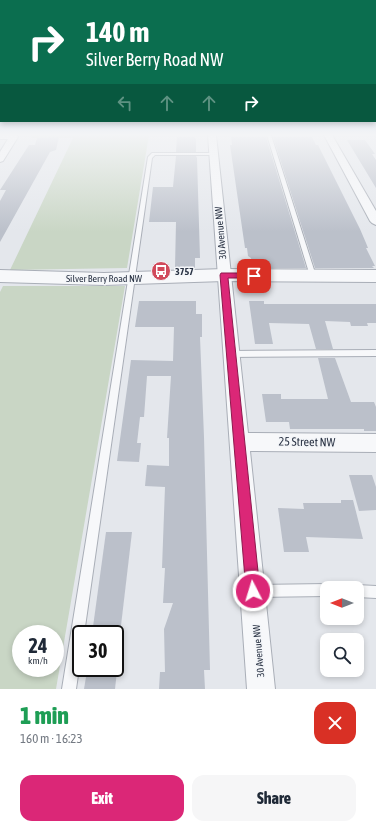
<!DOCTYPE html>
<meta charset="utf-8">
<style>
body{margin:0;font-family:"Asap Condensed",sans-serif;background:#f6f6f7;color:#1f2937;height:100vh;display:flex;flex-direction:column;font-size:15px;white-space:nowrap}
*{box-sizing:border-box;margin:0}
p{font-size:13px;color:#747a83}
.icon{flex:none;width:22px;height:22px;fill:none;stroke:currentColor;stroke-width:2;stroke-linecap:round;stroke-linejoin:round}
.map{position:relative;height:689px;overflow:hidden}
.details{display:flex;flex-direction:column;background:#fff;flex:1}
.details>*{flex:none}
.banner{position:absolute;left:0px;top:0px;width:376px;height:122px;box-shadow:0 2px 6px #0003;background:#0b6e4f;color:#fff;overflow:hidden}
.needle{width:26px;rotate:270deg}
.buttons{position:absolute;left:320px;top:581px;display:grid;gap:8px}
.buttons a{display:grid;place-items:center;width:44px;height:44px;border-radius:8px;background:#fff;box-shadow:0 2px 6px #0003;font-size:20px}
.speed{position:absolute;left:12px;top:625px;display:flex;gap:8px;font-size:20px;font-weight:700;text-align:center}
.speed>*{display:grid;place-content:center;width:52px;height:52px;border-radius:50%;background:#fff;box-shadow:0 2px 6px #0003;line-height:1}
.speed small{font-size:10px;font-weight:400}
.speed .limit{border:2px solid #111;border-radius:6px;background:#fff;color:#111}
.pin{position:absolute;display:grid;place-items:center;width:34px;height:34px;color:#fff;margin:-17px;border-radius:8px;box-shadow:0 2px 6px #0006}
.me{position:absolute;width:44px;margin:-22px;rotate:355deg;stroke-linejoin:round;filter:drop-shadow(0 0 3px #0008)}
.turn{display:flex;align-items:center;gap:14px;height:84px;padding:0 20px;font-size:18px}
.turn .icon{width:52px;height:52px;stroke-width:2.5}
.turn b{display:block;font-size:28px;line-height:34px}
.lanes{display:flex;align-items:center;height:38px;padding:0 20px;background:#0003;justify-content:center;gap:20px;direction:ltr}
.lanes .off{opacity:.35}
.round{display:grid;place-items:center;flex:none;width:42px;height:42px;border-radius:12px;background:#f6f6f7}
.overview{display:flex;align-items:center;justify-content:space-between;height:68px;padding:0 20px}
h1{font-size:24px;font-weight:800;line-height:30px;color:#1e9e55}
.button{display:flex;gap:8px;margin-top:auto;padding:8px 20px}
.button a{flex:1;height:46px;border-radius:12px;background:#db2777;color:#fff;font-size:16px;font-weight:800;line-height:46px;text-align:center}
.button a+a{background:#f6f6f7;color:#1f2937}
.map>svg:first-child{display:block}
.green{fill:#c9d6c5;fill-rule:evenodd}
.building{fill:#bbc0ca}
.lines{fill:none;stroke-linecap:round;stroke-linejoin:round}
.service-casing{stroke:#a9aeb7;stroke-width:2}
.minor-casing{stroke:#a9aeb7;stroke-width:2}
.tertiary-casing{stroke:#a9aeb7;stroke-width:2}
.service{fill:#f7f8fa;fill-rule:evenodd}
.minor{fill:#f7f8fa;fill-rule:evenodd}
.tertiary{fill:#f7f8fa;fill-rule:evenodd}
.route{fill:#db2777;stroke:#8e194d}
.labels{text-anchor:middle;stroke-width:3;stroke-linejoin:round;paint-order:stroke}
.street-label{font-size:10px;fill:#2b3445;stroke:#f4f6f9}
.poi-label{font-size:10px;font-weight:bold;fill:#2b3445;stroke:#f4f6f9;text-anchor:start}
.near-street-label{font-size:12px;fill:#2b3445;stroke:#f4f6f9}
</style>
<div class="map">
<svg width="376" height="689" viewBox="0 0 376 689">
<rect width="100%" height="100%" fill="#e4e7ec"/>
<g class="green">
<polygon points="31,135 149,135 127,268 10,270 73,138 31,138"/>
<path d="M3,286h122l-69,403h-56v-397zM21,634h34v34h-34z"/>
</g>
<g class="building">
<polygon points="59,137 56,150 50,152 0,242 0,201 6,190 0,190 29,145 35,145 37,138"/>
<polygon points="177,137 194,137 196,139 196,152 176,152"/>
<polygon points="231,137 266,137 306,268 253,268 251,258 248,256 247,248 245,248 230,145 232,145"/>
<polygon points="273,137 312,137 316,145 318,145 360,229 366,243 368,248 366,248 375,266 372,266 374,268 315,268"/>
<polygon points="347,140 365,140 375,154 372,154 376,160 376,188"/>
<polygon points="176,156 196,156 197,158 200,258 195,258 195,268 175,268 176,222 149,222 153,187 173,187"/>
<polygon points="139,301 196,301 196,314 202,314 202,337 200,337 204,437 210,670 204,670 205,689 159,689 160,672 165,672 164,629 173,603 163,603 165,568 162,568 165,487 145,486 147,465 169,466 169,438 167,438 171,376 147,376 144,417 140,417 137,443 141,443 139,462 117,461 131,360 173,361 174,327 135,327"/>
<polygon points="249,301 264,301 264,304 376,304 376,323 367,323 368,326 351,326 350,322 325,321 333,349 316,349 309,324 269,323 273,344 255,344"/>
<polygon points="318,358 335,358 351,402 374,402 376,407 376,431 364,431 364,429 290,429 289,422 266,422 262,394 281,394 281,399 328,399"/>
<polygon points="349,475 372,475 376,487 376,510 359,511"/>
<polygon points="341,500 353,500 363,539 306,537 309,552 284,552 278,508 304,509 303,503 341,503"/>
<polygon points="106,532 132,532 120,634 92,634"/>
<polygon points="87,671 117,671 115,689 84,689"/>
</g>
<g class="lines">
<defs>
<g id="service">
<polygon points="267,135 271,135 316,276 315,278 313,278 310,276"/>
<polygon points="152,153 214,153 216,154 214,155 155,155 152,158 84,634 81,634 81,654 76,689 62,689 148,157"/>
<polygon points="376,350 376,356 231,357 228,356 227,354 228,352 231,351"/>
<polygon points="327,584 331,586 332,588 327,588 327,596 255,597 251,595 249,591 251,587 255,585"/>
<polygon points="357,585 376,586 376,598 357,597 357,588 352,588"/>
</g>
<g id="minor">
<polygon points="0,135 17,135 18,137 3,161 0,162 0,152 8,139 0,139"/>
<polygon points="208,135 216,135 248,433 376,434 376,452 250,451 275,689 247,689"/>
<polygon points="324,135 332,135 376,211 376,225 372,223 370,221"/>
</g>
<polygon id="tertiary" points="224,269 376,270 376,282 224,281 104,285 0,282 0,270 104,273"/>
</defs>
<use href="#service" class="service-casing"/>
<use href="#minor" class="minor-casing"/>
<use href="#tertiary" class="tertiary-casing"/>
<use href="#service" class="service"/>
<use href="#minor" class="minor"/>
<use href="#tertiary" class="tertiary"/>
</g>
<linearGradient id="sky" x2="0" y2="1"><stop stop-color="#8bb4dd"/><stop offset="0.58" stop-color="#f3f4f6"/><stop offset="1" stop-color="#f3f4f6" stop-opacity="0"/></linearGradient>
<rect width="376" height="232" fill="url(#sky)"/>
<polygon class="route" points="221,273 254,273 257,276 254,278 228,278 260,591 258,596 253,598 248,596 246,591 220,275"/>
<defs>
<symbol id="bus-disc" viewBox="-11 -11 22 22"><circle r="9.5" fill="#d1495b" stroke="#f4f6f9"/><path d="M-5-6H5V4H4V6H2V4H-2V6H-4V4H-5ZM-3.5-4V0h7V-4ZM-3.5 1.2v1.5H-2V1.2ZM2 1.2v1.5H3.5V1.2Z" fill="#fff"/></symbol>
</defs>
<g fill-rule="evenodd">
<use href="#bus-disc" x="150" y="260" width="22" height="22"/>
</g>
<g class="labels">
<g class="street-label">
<text transform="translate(220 233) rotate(-95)" y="4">30 Avenue NW</text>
<text x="104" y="282">Silver Berry Road NW</text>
<text transform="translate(258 651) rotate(-95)" y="4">30 Avenue NW</text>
</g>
<g class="poi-label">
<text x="175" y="275">3757</text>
</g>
<g class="near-street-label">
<text transform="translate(307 442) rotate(1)" y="4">25 Street NW</text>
</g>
</g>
</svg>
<div class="buttons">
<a><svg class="needle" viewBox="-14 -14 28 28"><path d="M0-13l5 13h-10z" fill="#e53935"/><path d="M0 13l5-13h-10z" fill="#747a83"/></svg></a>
<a><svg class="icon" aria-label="search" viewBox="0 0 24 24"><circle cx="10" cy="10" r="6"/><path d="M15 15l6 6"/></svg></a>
</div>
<div class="speed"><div>24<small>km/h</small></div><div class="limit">30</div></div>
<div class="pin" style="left:254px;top:276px;background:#d93025"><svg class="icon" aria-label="arrive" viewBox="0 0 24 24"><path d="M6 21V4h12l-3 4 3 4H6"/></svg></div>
<svg class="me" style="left:253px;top:591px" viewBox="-20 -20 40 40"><circle r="17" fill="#db2777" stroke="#fff" stroke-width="3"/><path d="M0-11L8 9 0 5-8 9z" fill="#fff"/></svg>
<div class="banner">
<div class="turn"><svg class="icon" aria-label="right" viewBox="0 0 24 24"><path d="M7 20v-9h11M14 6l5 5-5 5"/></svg><div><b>140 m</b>Silver Berry Road NW</div></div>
<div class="lanes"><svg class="icon off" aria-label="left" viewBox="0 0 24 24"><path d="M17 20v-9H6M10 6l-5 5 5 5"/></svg><svg class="icon off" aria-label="ahead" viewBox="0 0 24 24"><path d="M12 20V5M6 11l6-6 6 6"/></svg><svg class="icon off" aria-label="ahead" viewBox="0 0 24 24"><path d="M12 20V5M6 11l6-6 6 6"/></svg><svg class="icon" aria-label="right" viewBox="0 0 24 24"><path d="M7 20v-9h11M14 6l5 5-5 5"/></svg></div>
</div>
</div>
<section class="details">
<div class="overview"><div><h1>1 min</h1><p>160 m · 16:23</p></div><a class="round" style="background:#d93025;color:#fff"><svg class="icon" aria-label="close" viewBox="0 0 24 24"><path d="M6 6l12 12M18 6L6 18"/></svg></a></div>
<div class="button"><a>Exit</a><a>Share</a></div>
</section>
